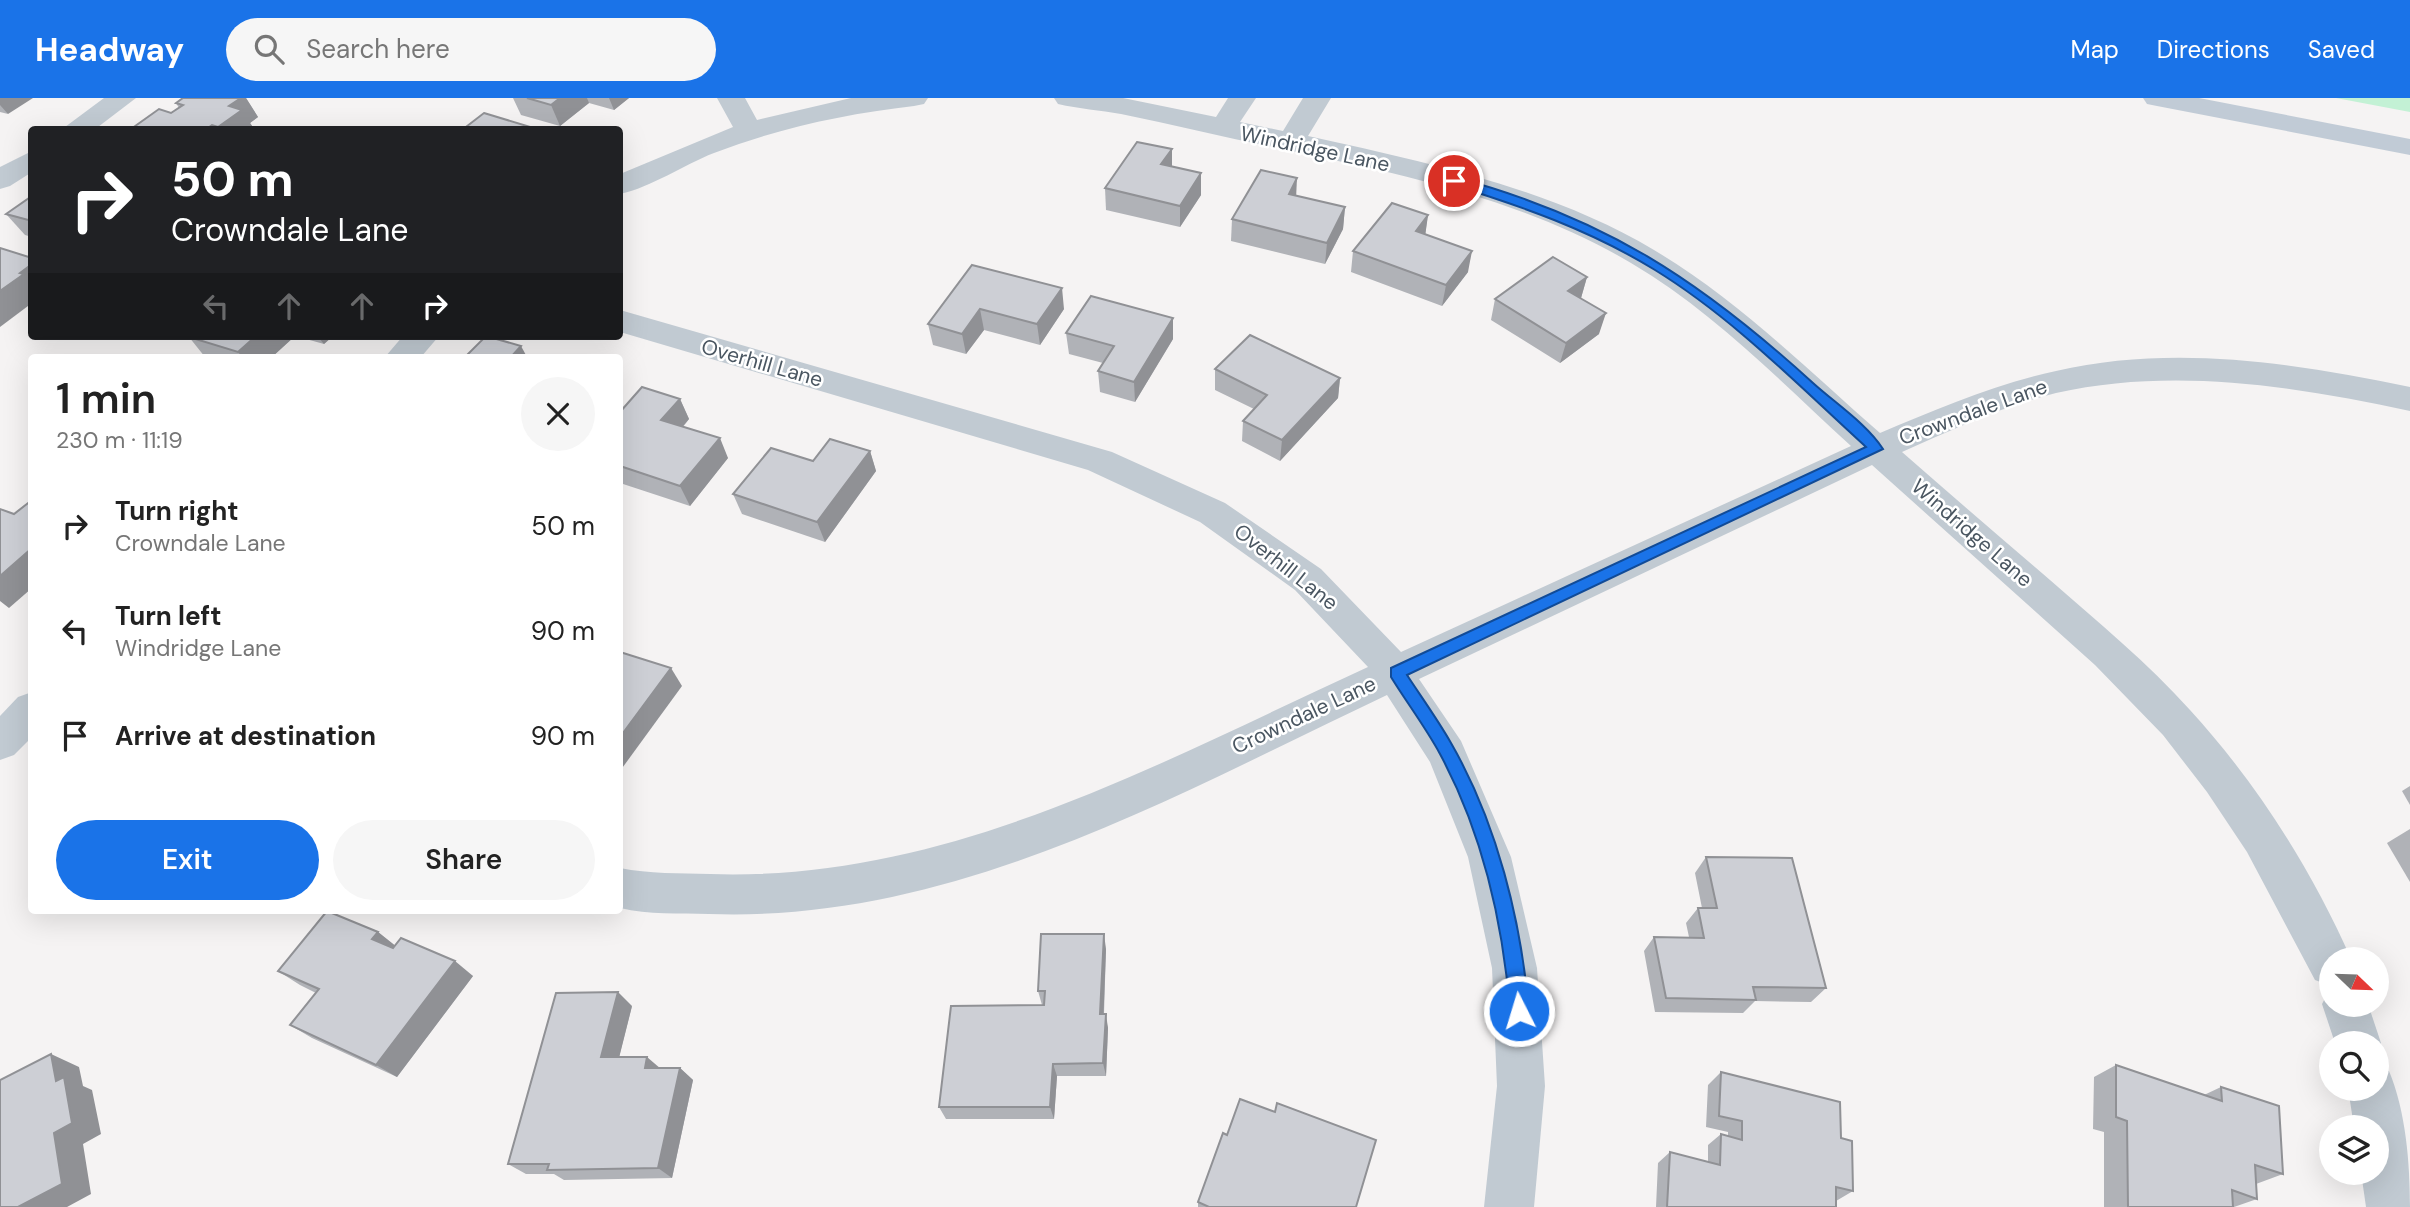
<!DOCTYPE html>
<meta charset="utf-8">
<style>
body{margin:0;font-family:"DM Sans",sans-serif;background:#f6f6f6;color:#222;height:100vh;display:flex;flex-direction:column;font-size:26px;white-space:nowrap}
*{box-sizing:border-box;margin:0}
p{font-size:23px;color:#767676}
.icon{flex:none;width:38px;height:38px;fill:none;stroke:currentColor;stroke-width:2;stroke-linecap:round;stroke-linejoin:round}
.map{position:relative;flex:1;overflow:hidden}
.drawer{position:absolute;left:28px;top:256px;width:595px;height:560px;display:flex;flex-direction:column;background:#fff;border-radius:7px;box-shadow:0 7px 28px #0002}
.drawer>*{flex:none}
.hud{position:absolute;left:28px;top:28px;width:595px;height:214px;border-radius:7px;box-shadow:0 7px 28px #0002;background:#202124;color:#fff;overflow:hidden}
.needle{width:46px;rotate:113deg}
.fabs{position:absolute;left:2319px;top:849px;display:grid;gap:14px}
.fabs a{display:grid;place-items:center;width:70px;height:70px;border-radius:50%;background:#fff;box-shadow:0 7px 28px #0002;font-size:35px}
.pin{position:absolute;display:grid;place-items:center;width:60px;height:60px;color:#fff;margin:-30px;border:4px solid #fff;border-radius:50%;box-shadow:0 2px 7px #0007}
.me{position:absolute;width:77px;margin:-38px;rotate:355deg;stroke-linejoin:round;filter:drop-shadow(0 0 5px #0008)}
.turn{display:flex;align-items:center;gap:24px;height:147px;padding:0 28px;font-size:32px}
.turn .icon{width:91px;height:91px;stroke-width:2.5}
.turn b{display:block;font-size:49px;line-height:60px}
.lanes{display:flex;align-items:center;height:66px;padding:0 28px;background:#0003;justify-content:center;gap:35px;direction:ltr}
.lanes .off{opacity:.35}
.round{display:grid;place-items:center;flex:none;width:74px;height:74px;border-radius:37px;background:#f6f6f6}
.summary{display:flex;align-items:center;justify-content:space-between;height:119px;padding:0 28px}
h1{font-size:42px;font-weight:600;line-height:52px}
.primary-button{display:flex;gap:14px;margin-top:auto;padding:14px 28px}
.primary-button a{flex:1;height:80px;border-radius:42px;background:#1a73e8;color:#fff;font-size:28px;font-weight:600;line-height:80px;text-align:center}
.primary-button a+a{background:#f6f6f6;color:#222}
ul{padding:0;list-style:none}
li{display:flex;align-items:center;gap:21px;height:105px;padding:0 28px}
li div{flex:1}
li b{display:block;font-size:26px}
li em{font-style:normal}
header{display:flex;align-items:center;gap:42px;box-sizing:border-box;height:98px;padding:0 35px;background:#1a73e8;color:#fff}
header strong{font-size:33px}
nav{display:flex;gap:38px;margin-inline-start:auto;font-size:24px}
.search{width:490px;height:63px;background:#f6f6f6;display:flex;align-items:center;gap:18px;box-sizing:border-box;padding:0 24px;border-radius:38px;color:#767676;font-size:26px}
.map>svg:first-child{display:block}
.green{fill:#c3f1d5}
.lines{fill:none;stroke-linecap:round;stroke-linejoin:round}
.street{fill:#c1cad2;fill-rule:evenodd}
.secondary{fill:#c1cbd6;fill-rule:evenodd}
.wall{fill:#b0b2b7}
.shaded-wall{fill:#909195}
.building{fill:#cdcfd5;stroke:#909195;stroke-width:2}
.route{fill:#1a73e8;stroke:#114b97;stroke-width:2}
.labels{text-anchor:middle;stroke-width:5;stroke-linejoin:round;paint-order:stroke}
.street-label{font-size:21px;fill:#4a5661;stroke:#fff}
</style>
<header>
<strong>Headway</strong>
<div class="search"><svg class="icon" aria-label="search" viewBox="0 0 24 24"><circle cx="10" cy="10" r="6"/><path d="M15 15l6 6"/></svg>Search here</div>
<nav><a>Map</a><a>Directions</a><a>Saved</a></nav>
</header>
<div class="map">
<svg width="2410" height="1109" viewBox="0 0 2410 1109">
<rect width="100%" height="100%" fill="#f5f3f3"/>
<polygon class="green" points="2336,0 2410,0 2410,14"/>
<g class="lines">
<g class="street">
<polygon points="104,0 136,0 94,32 61,32"/>
<path d="M717,0h28l12,22 94,-22h77l-4,6 -10,2c-69,8 -135,22 -200,47 -31,12 -62,34 -94,41v-20l113,-47z"/>
<path d="M1054,0h69l93,19 12,-19h28l-16,24 43,9 20,-33h28l-23,38c117,26 242,52 346,114 84,50 153,119 226,183 57,-24 115,-49 176,-62 117,-27 238,-8 354,16v24c-116,-25 -237,-44 -354,-18 -53,13 -104,37 -154,59 49,43 99,86 148,128 48,42 98,83 140,130 66,72 122,160 161,249h-20v27l-16,-6 -68,-128 -40,-60 -44,-57 -68,-70 -223,-200 -453,214 42,62 50,116 26,111 8,118 -11,121h-50l13,-121 -5,-118 -24,-111 -38,-95 -43,-67c-214,101 -433,228 -678,219 -30,-1 -60,1 -89,-6v-40c29,6 60,5 90,6 238,8 448,-111 658,-207l-73,-77 -95,-68 -112,-52 -468,-138v-22l492,142 113,51 96,66 80,83 450,-206c-70,-64 -137,-134 -220,-183 -104,-62 -228,-89 -345,-113 -54,-11 -110,-25 -165,-36 -21,-4 -42,-5 -63,-10z"/>
<polygon points="32,53 32,74 10,88 0,91 0,69"/>
<polygon points="403,238 439,238 421,259 385,259"/>
<polygon points="32,594 32,639 14,657 0,662 0,618 18,599"/>
<polygon points="2331,889 2331,906 2368,906 2381,945 2376,956 2376,945 2335,945 2322,906"/>
<path d="M2376,968l13,5c17,41 21,92 21,136h-44l-5,-35h15v-45h-22l-6,-39h28z"/>
</g>
<polygon class="secondary" points="2143,0 2199,0 2410,41 2410,57 2157,8 2147,6"/>
</g>
<g class="wall">
<polygon points="0,0 8,16 0,14"/>
<polygon points="183,0 246,0 258,19 250,25 255,32 131,31 171,15 179,10 176,5"/>
<polygon points="513,0 629,0 614,12 589,5 560,28 521,17"/>
<polygon points="1172,69 1201,97 1180,129 1106,112 1105,90"/>
<polygon points="32,98 32,139 25,137 6,116"/>
<polygon points="1296,98 1345,109 1343,131 1325,166 1231,143 1232,121"/>
<polygon points="1428,117 1425,136 1468,174 1442,208 1351,174 1353,153"/>
<polygon points="972,167 1064,211 1040,247 984,232 966,256 933,247 928,226"/>
<polygon points="1587,179 1581,200 1599,236 1560,265 1491,222 1495,201"/>
<polygon points="1173,220 1173,241 1135,304 1100,294 1098,273 1103,265 1069,256 1066,235"/>
<polygon points="190,238 333,238 324,246 295,238 272,259 205,259 189,239"/>
<polygon points="1215,271 1340,280 1338,300 1280,363 1242,343 1243,323 1254,311 1215,292"/>
<polygon points="680,301 689,321 683,329 728,360 690,408 620,385 620,314"/>
<polygon points="870,353 876,373 825,444 742,416 733,396 813,363"/>
<polygon points="2410,688 2410,707 2402,693"/>
<polygon points="2410,731 2410,784 2387,745"/>
<polygon points="1706,759 1826,890 1811,904 1755,903 1743,915 1655,914 1644,853 1654,839 1689,839 1686,825 1698,810 1702,810 1695,775"/>
<polygon points="378,834 395,848 473,878 397,979 312,940 290,927 316,895 300,887 278,873"/>
<polygon points="1106,851 1104,916 1108,930 1106,978 1057,978 1054,1021 946,1021 939,1009 1044,907 1042,907 1038,893"/>
<polygon points="632,908 619,959 659,970 680,970 693,982 672,1080 564,1082 554,1076 526,1076 508,1066"/>
<polygon points="2116,967 2204,997 2221,989 2283,1076 2256,1086 2257,1101 2234,1109 2104,1109 2104,1034 2093,1031 2094,979"/>
<polygon points="1721,974 1841,1040 1853,1093 1836,1103 1836,1109 1656,1109 1658,1065 1670,1054 1708,1064 1708,1047 1721,1036 1728,1038 1728,1034 1706,1029 1708,987"/>
<polygon points="1275,1014 1356,1109 1198,1109 1198,1104 1227,1037"/>
</g>
<g class="shaded-wall">
<polygon points="0,0 33,0 8,16 0,7"/>
<polygon points="241,0 246,0 258,19 250,25 255,32 220,32 218,29 229,8"/>
<polygon points="560,0 587,0 589,5 560,28 551,7"/>
<polygon points="609,0 629,0 614,12"/>
<polygon points="212,27 215,32 205,32"/>
<polygon points="1172,51 1172,73 1161,66"/>
<polygon points="1201,75 1201,97 1180,129 1180,108"/>
<polygon points="1297,80 1296,101 1289,96"/>
<polygon points="1345,109 1343,131 1325,166 1327,145"/>
<polygon points="1428,117 1425,139 1416,133"/>
<polygon points="1472,153 1468,174 1442,208 1446,187"/>
<polygon points="32,166 32,205 0,229 0,193 20,175"/>
<polygon points="1587,179 1581,200 1568,193"/>
<polygon points="1062,190 1064,211 1040,247 1037,226"/>
<polygon points="980,211 984,232 966,256 962,236"/>
<polygon points="1606,215 1599,236 1560,265 1566,245"/>
<polygon points="1173,220 1173,241 1135,304 1134,284"/>
<polygon points="256,238 295,238 272,259 242,259 238,254"/>
<polygon points="317,238 333,238 324,246"/>
<polygon points="521,248 527,259 511,259"/>
<polygon points="1340,280 1338,300 1280,363 1282,342"/>
<polygon points="680,301 689,321 671,342 661,322"/>
<polygon points="720,340 728,360 690,408 680,388"/>
<polygon points="870,353 876,373 825,444 817,424"/>
<polygon points="32,450 32,490 9,510 0,503 0,478"/>
<polygon points="671,570 682,588 620,673 620,639"/>
<polygon points="378,834 397,849 392,856 372,841"/>
<polygon points="1104,836 1106,851 1103,930 1100,916"/>
<polygon points="455,863 473,878 397,979 376,967"/>
<polygon points="618,894 632,908 616,972 601,959"/>
<polygon points="1106,916 1108,930 1106,978 1103,965"/>
<polygon points="51,956 79,969 83,988 92,992 101,1036 83,1046 91,1096 67,1109 18,1109 54,1035 56,983"/>
<polygon points="647,959 661,971 645,970"/>
<polygon points="1053,966 1057,978 1054,1021 1050,1009"/>
<polygon points="680,970 693,982 672,1080 658,1070"/>
</g>
<g class="building">
<polygon points="183,0 241,0 229,8 242,12 218,29 212,27 205,32 131,31 159,11 171,15 183,7 176,5"/>
<polygon points="527,0 560,0 551,7"/>
<polygon points="484,15 540,32 462,32"/>
<polygon points="1137,44 1172,51 1161,66 1201,75 1180,108 1105,90"/>
<polygon points="1261,72 1297,80 1289,96 1345,109 1327,145 1232,121"/>
<polygon points="32,98 32,123 6,116"/>
<polygon points="1392,105 1428,117 1416,133 1472,153 1446,187 1353,153"/>
<polygon points="0,150 32,160 32,166 20,175 24,176 0,193"/>
<polygon points="1553,159 1587,179 1568,193 1606,215 1566,245 1495,201"/>
<polygon points="972,167 1062,190 1037,226 980,211 962,236 928,226"/>
<polygon points="1091,198 1173,220 1134,284 1098,273 1114,248 1066,235"/>
<polygon points="1250,237 1340,280 1282,342 1243,323 1267,297 1215,271"/>
<polygon points="190,238 256,238 238,254 189,239"/>
<polygon points="486,238 521,248 511,259 465,259"/>
<polygon points="642,289 680,301 661,322 720,340 680,388 620,368 620,314"/>
<polygon points="830,341 870,353 817,424 733,396 771,350 813,363"/>
<polygon points="32,402 32,450 0,478 0,411 14,416"/>
<polygon points="620,554 671,570 620,639"/>
<polygon points="1706,759 1792,760 1826,890 1753,889 1756,902 1666,900 1654,839 1704,840 1698,810 1717,810"/>
<polygon points="327,813 378,834 372,841 393,850 401,840 455,863 376,967 290,927 319,891 278,873"/>
<polygon points="1041,836 1104,836 1100,916 1106,916 1103,965 1053,966 1050,1009 939,1009 951,908 1044,907 1045,893 1038,893"/>
<polygon points="618,894 601,959 647,959 645,970 680,970 658,1070 547,1072 549,1066 508,1066 556,895"/>
<polygon points="51,956 56,983 64,979 72,1025 54,1035 62,1086 18,1109 0,1109 0,982"/>
<polygon points="2116,967 2222,1003 2221,989 2279,1008 2283,1076 2255,1067 2257,1101 2232,1092 2233,1109 2128,1109 2127,1023 2116,1019"/>
<polygon points="1721,974 1840,1004 1841,1040 1852,1043 1853,1093 1836,1089 1836,1109 1667,1109 1670,1054 1720,1067 1721,1036 1742,1042 1742,1023 1719,1018"/>
<polygon points="1240,1001 1275,1014 1277,1005 1376,1042 1356,1109 1209,1109 1198,1104 1223,1035 1227,1037"/>
</g>
<path class="route" d="M1454,79c150,40 246,103 359,206 22,20 54,41 70,66l-476,226c15,23 31,45 44,68 46,80 70,177 78,268l-3,7 -7,2 -6,-2 -3,-7c-7,-87 -28,-179 -70,-257 -14,-26 -33,-51 -49,-77v-9l475,-221c-68,-62 -133,-129 -211,-177 -65,-40 -134,-64 -205,-86l-2,-3z"/>
<g class="labels">
<g class="street-label">
<text transform="translate(1315 51) rotate(12)" y="7">Windridge Lane</text>
<text transform="translate(762 265) rotate(16)" y="7">Overhill Lane</text>
<text transform="translate(1973 314) rotate(-20)" y="7">Crowndale Lane</text>
<text transform="translate(1972 435) rotate(41)" y="7">Windridge Lane</text>
<text transform="translate(1286 469) rotate(38)" y="7">Overhill Lane</text>
<text transform="translate(1304 617) rotate(-25)" y="7">Crowndale Lane</text>
</g>
</g>
</svg>
<div class="fabs">
<a><svg class="needle" viewBox="-14 -14 28 28"><path d="M0-13l5 13h-10z" fill="#e53935"/><path d="M0 13l5-13h-10z" fill="#767676"/></svg></a>
<a><svg class="icon" aria-label="search" viewBox="0 0 24 24"><circle cx="10" cy="10" r="6"/><path d="M15 15l6 6"/></svg></a>
<a><svg class="icon" aria-label="layers" viewBox="0 0 24 24"><path d="M12 4l9 5-9 5-9-5zM3 14l9 5 9-5"/></svg></a>
</div>
<div class="pin" style="left:1454px;top:83px;background:#d93025"><svg class="icon" aria-label="arrive" viewBox="0 0 24 24"><path d="M6 21V4h12l-3 4 3 4H6"/></svg></div>
<svg class="me" style="left:1519px;top:913px" viewBox="-20 -20 40 40"><circle r="17" fill="#1a73e8" stroke="#fff" stroke-width="3"/><path d="M0-11L8 9 0 5-8 9z" fill="#fff"/></svg>
<div class="hud">
<div class="turn"><svg class="icon" aria-label="right" viewBox="0 0 24 24"><path d="M7 20v-9h11M14 6l5 5-5 5"/></svg><div><b>50 m</b>Crowndale Lane</div></div>
<div class="lanes"><svg class="icon off" aria-label="left" viewBox="0 0 24 24"><path d="M17 20v-9H6M10 6l-5 5 5 5"/></svg><svg class="icon off" aria-label="ahead" viewBox="0 0 24 24"><path d="M12 20V5M6 11l6-6 6 6"/></svg><svg class="icon off" aria-label="ahead" viewBox="0 0 24 24"><path d="M12 20V5M6 11l6-6 6 6"/></svg><svg class="icon" aria-label="right" viewBox="0 0 24 24"><path d="M7 20v-9h11M14 6l5 5-5 5"/></svg></div>
</div>
<section class="drawer">
<div class="summary"><div><h1>1 min</h1><p>230 m · 11:19</p></div><a class="round"><svg class="icon" aria-label="close" viewBox="0 0 24 24"><path d="M6 6l12 12M18 6L6 18"/></svg></a></div>
<ul>
<li><svg class="icon" aria-label="right" viewBox="0 0 24 24"><path d="M7 20v-9h11M14 6l5 5-5 5"/></svg><div><b>Turn right</b><p>Crowndale Lane</p></div><em>50 m</em></li>
<li><svg class="icon" aria-label="left" viewBox="0 0 24 24"><path d="M17 20v-9H6M10 6l-5 5 5 5"/></svg><div><b>Turn left</b><p>Windridge Lane</p></div><em>90 m</em></li>
<li><svg class="icon" aria-label="arrive" viewBox="0 0 24 24"><path d="M6 21V4h12l-3 4 3 4H6"/></svg><div><b>Arrive at destination</b></div><em>90 m</em></li>
</ul>
<div class="primary-button"><a>Exit</a><a>Share</a></div>
</section>
</div>
